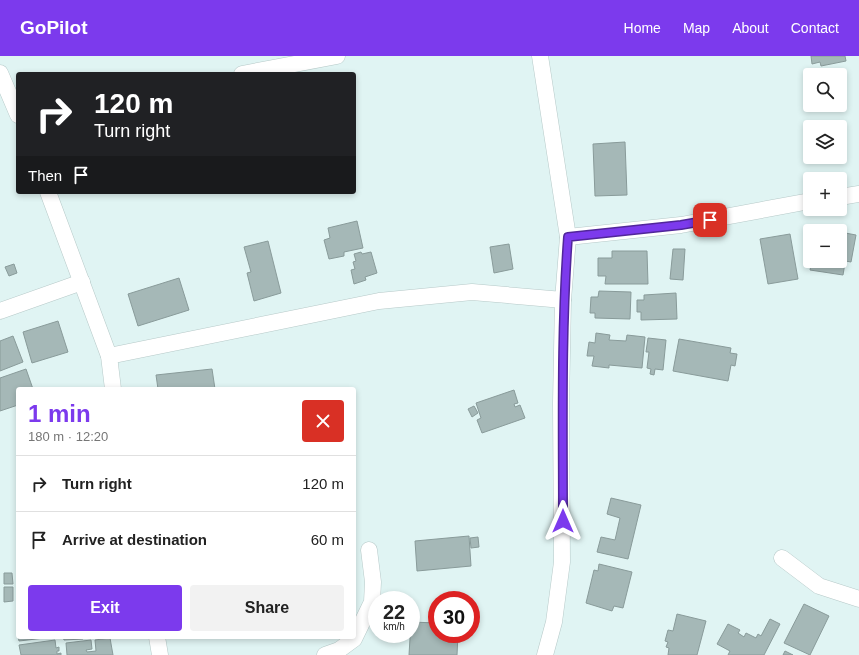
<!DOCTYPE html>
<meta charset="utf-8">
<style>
body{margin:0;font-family:Arial,sans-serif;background:#f2f2f2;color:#222;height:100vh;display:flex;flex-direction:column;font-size:15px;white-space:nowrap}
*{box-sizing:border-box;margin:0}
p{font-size:13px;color:#767676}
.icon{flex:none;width:22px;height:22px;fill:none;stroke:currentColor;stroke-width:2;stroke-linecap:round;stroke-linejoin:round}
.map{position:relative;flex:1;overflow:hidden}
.panel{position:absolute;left:16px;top:331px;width:340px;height:252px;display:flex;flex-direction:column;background:#fff;border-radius:4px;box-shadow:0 2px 6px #0003}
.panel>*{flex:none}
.hud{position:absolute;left:16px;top:16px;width:340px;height:122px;border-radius:4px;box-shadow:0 2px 6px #0003;background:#202124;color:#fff;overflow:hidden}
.fabs{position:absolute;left:803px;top:12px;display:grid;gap:8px}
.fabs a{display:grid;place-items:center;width:44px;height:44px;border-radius:4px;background:#fff;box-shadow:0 2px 6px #0003;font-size:20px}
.speed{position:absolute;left:368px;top:535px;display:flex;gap:8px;font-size:20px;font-weight:700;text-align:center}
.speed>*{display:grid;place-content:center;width:52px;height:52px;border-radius:50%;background:#fff;box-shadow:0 2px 6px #0003;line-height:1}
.speed small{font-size:10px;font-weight:400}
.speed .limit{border:6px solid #d22;background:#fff;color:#111}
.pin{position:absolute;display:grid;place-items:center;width:34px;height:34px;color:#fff;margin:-17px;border-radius:8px;box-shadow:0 2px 6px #0006}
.me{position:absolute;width:44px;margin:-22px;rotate:0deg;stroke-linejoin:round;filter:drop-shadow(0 0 3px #0008)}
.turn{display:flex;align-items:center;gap:14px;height:84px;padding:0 12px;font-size:18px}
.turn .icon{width:52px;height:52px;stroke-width:2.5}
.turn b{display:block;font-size:28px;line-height:34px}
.then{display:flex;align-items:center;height:38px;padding:0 12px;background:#0003;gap:8px;font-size:15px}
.round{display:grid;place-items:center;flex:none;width:42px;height:42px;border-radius:4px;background:#f2f2f2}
.headline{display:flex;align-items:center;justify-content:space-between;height:68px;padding:0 12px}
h1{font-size:24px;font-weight:700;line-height:30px;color:#7c3aed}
.button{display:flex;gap:8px;margin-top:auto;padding:8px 12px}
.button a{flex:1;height:46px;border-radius:4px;background:#7c3aed;color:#fff;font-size:16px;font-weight:700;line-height:46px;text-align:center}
.button a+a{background:#f2f2f2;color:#222}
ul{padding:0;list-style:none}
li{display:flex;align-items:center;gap:12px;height:56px;padding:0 12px;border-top:1px solid #e0e0e0}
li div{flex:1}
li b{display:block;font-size:15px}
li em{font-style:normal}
header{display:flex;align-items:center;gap:24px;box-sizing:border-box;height:56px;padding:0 20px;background:#7c3aed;color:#fff}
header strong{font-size:19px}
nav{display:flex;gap:22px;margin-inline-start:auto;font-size:14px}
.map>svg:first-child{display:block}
.building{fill:#a5b8b7;stroke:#899b9a}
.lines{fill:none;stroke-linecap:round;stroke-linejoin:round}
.street-casing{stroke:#b6c9c8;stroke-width:17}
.street{stroke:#fff;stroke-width:16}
.route-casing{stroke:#51269a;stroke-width:10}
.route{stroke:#7c3aed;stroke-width:7}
</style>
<header>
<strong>GoPilot</strong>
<nav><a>Home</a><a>Map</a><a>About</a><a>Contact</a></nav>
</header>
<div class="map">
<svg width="859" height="599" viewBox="0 0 859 599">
<rect width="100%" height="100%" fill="#e0f4f3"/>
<g class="building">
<polygon points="811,0 845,0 846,5 821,10 820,6 812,8"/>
<polygon points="625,86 627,139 595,140 593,88"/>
<polygon points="357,165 363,192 344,196 344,200 329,203 324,184 330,182 328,172"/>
<polygon points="827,170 841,172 840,176 817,175 817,173 826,174"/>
<polygon points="840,176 856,179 851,206 840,204"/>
<polygon points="790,178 798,223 768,228 760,183"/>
<polygon points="268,185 281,237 254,245 247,217 251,216 244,191"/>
<polygon points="509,188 513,213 494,217 490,191"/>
<polygon points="673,193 685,193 683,224 670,223"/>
<polygon points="612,195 647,195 648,228 605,228 606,220 598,220 598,202 612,202"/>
<polygon points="361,196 362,198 371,196 377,217 365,221 366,224 354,228 351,214 355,213 353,206 356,205 354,198"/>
<polygon points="812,205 845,207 843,219 810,214"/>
<polygon points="14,208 17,217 9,220 5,211"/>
<polygon points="179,222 189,254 138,270 128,238"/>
<polygon points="599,235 631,236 630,263 595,262 595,257 590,257 591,241 598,241"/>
<polygon points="676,237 677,263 641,264 641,256 637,256 637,244 644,244 644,239"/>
<polygon points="58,265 68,296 32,307 23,276"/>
<polygon points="596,277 610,279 609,284 626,285 627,279 645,281 642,312 609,309 609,312 592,310 594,300 587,300 589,286 595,287"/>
<polygon points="13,280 23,306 0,315 0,285"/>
<polygon points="648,282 666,284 663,314 655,313 654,319 650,318 651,313 647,312 649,296 646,296"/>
<polygon points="679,283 731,292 730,297 737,298 735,310 731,309 728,325 673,315"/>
<polygon points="26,313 33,333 18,333 18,349 0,355 0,322"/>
<polygon points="212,313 215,333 158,333 156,319"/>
<polygon points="514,334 518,347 514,348 515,351 520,349 525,362 482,377 477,364 481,362 476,347"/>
<polygon points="474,350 478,357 472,361 468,353"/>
<polygon points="611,442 641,449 628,503 597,496 601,481 615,484 620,462 607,458"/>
<polygon points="469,480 471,510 417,515 415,485"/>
<polygon points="478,481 479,491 471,492 470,482"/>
<polygon points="599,508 632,516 623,552 614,550 612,555 586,547 594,514 598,515"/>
<polygon points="4,517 12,517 13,528 4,528"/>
<polygon points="4,531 13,531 13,545 4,546"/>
<polygon points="804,548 829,560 810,599 784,587"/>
<polygon points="677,558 706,565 697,599 668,599 669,592 666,591 668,586 665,585 668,574 673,575"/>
<polygon points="770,563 780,568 764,599 728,599 730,595 717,588 728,568 740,574 738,577 744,581 746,577 756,582 758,578 761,580"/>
<polygon points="411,566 437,567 437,578 458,578 457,599 409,599"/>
<polygon points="18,581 53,581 19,585"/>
<polygon points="63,581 82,581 83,583 64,584"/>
<polygon points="110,582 113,599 67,599 66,587 91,584 92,593 86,594 87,596 96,595 95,584"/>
<polygon points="55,584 56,592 59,591 59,595 57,595 57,598 61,597 61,599 21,599 19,589"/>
<polygon points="785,595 793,599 783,599"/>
</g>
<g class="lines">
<defs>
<g id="street">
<polyline points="540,0 568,181 563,244 561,347 562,506 554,566 545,599"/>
<polyline points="0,17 18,59"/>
<polyline points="242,18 337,0"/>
<polyline points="48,136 109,300 113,333"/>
<polyline points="840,141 859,138"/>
<polyline points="568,181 681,169 810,145"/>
<polyline points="0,255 82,226"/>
<polyline points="109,300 379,245 472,236 563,244"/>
<polyline points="782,502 819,530 859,543"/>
<polyline points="157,581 160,599"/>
<polyline points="325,599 339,594 354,583 372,546 373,526 369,494"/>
</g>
</defs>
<use href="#street" class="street-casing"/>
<use href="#street" class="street"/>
</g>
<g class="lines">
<defs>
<path id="route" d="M563,465c0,-95 -2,-189 5,-284l113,-12 29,-5"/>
</defs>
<use href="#route" class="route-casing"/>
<use href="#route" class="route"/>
</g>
</svg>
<div class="fabs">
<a><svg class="icon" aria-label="search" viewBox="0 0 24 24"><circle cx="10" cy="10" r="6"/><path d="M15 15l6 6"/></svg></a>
<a><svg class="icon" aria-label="layers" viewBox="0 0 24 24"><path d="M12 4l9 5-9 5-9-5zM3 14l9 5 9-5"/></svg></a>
<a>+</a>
<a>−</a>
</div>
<div class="speed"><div>22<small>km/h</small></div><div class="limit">30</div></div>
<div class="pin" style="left:710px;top:164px;background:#d93025"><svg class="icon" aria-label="arrive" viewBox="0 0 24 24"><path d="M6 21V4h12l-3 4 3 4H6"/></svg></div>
<svg class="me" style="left:563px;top:465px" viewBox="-20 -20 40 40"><path d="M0-17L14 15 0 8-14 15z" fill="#7c3aed" stroke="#fff" stroke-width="4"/></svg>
<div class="hud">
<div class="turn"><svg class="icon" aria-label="right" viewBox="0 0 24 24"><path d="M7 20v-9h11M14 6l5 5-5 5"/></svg><div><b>120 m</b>Turn right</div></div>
<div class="then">Then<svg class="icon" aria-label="arrive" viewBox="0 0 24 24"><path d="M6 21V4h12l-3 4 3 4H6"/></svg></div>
</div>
<section class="panel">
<div class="headline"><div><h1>1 min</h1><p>180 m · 12:20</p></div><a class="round" style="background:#d93025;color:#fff"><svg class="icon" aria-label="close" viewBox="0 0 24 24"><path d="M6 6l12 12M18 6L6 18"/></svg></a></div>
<ul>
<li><svg class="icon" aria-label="right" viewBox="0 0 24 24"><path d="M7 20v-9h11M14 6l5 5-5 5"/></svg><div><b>Turn right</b></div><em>120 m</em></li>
<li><svg class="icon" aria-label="arrive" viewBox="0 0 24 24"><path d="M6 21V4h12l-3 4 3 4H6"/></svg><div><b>Arrive at destination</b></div><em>60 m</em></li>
</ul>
<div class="button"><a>Exit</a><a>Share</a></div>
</section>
</div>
